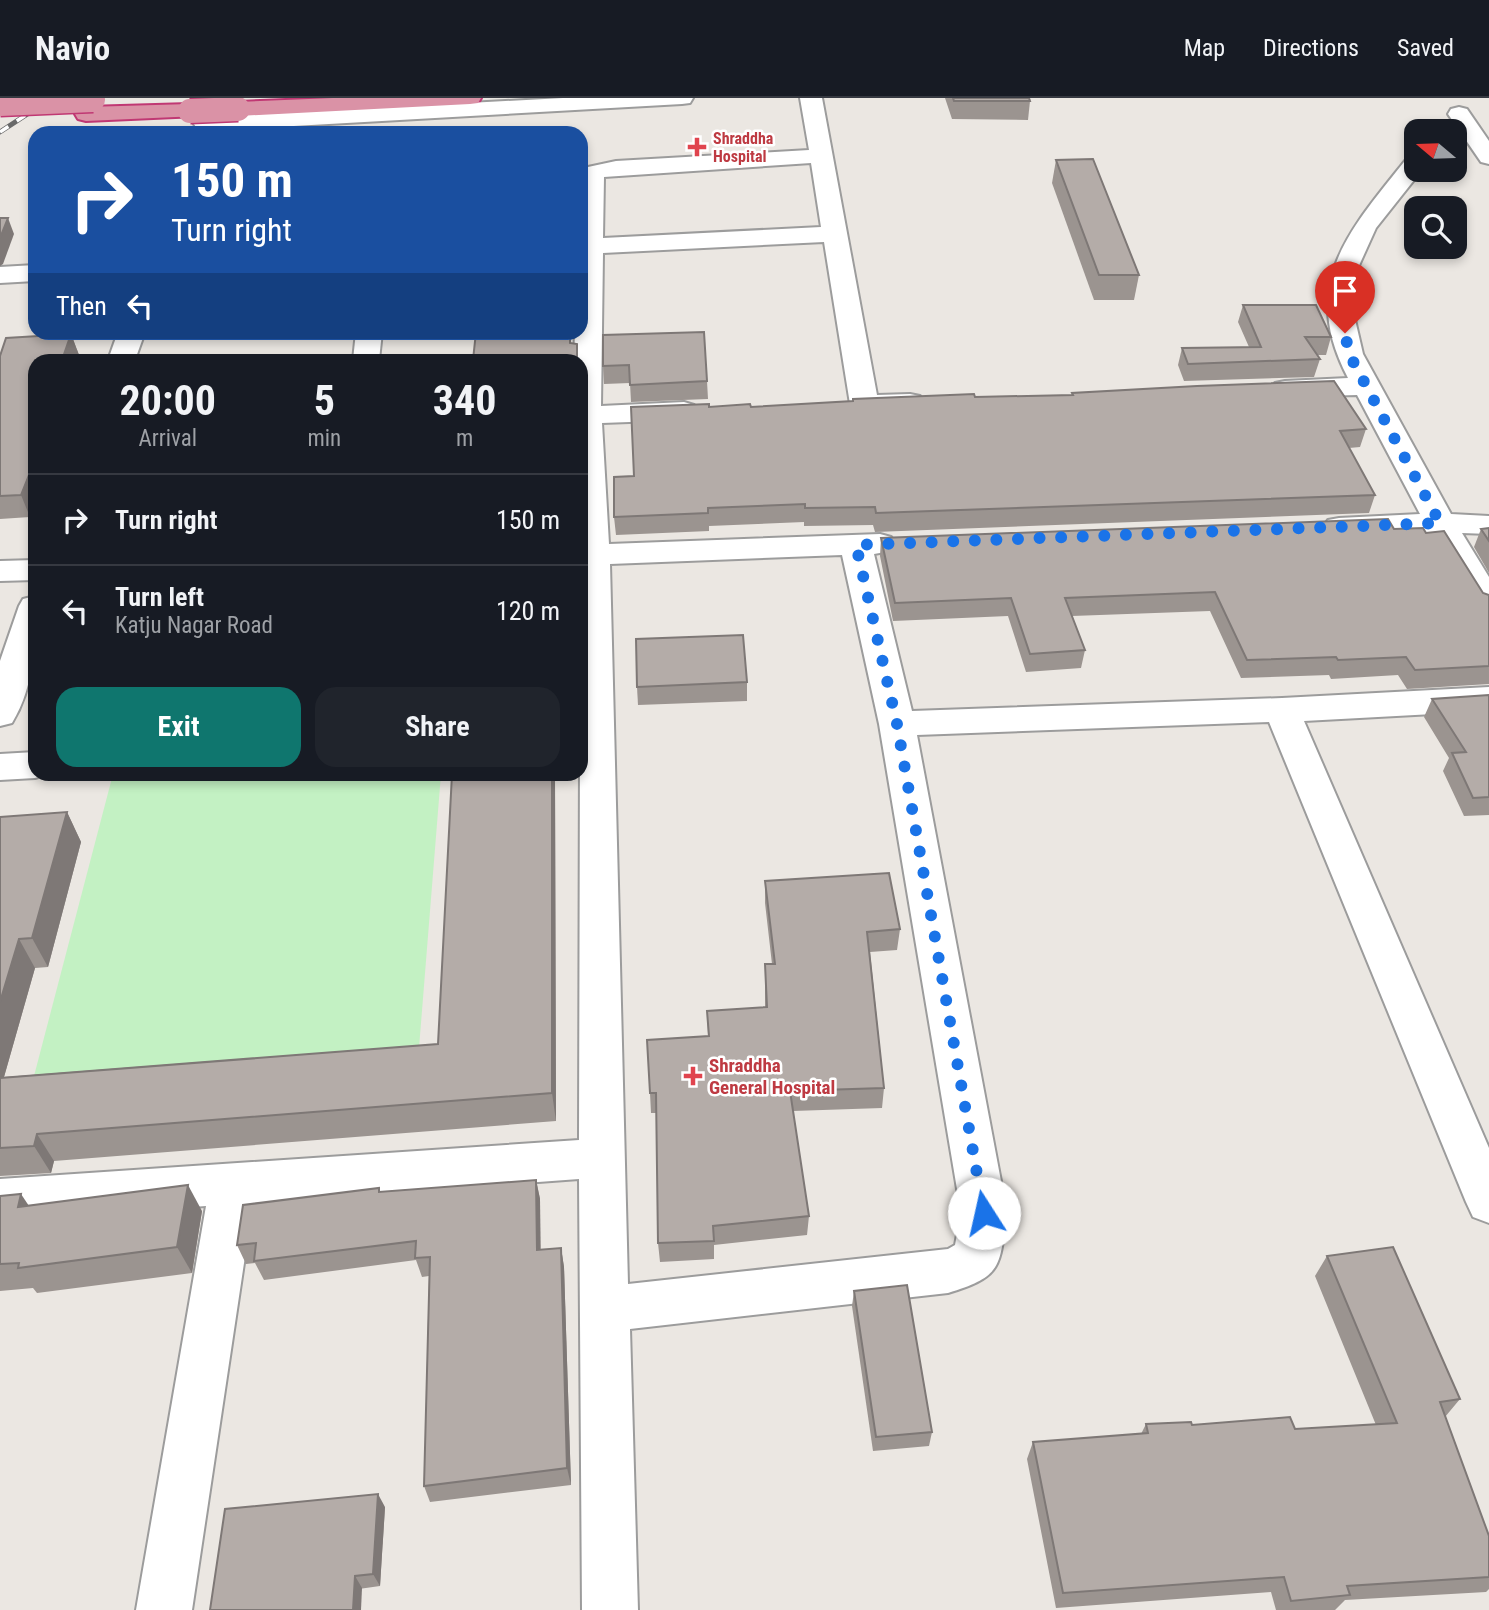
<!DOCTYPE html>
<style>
body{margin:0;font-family:"Roboto Condensed",sans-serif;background:#20242c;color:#f1f3f6;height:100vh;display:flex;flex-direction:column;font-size:26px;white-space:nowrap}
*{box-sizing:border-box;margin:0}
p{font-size:23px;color:#9ea1a6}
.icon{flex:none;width:38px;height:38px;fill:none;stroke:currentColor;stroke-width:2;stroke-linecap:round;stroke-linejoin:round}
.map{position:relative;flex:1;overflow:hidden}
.details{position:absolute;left:28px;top:256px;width:560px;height:427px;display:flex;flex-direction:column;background:#171b24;border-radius:21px;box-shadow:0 4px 10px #0003}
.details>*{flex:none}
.guide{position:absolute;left:28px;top:28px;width:560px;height:214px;border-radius:21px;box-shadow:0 4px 10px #0003;background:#1a4fa0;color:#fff;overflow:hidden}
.needle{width:46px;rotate:289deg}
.controls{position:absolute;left:1404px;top:21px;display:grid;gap:14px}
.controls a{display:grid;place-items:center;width:63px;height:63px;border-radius:14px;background:#171b24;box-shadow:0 4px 10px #0003;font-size:35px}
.pin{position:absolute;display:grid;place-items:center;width:60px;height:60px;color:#fff;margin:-72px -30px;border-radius:50% 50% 50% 0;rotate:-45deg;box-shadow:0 0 7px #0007}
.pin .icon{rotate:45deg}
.me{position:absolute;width:77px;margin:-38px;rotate:350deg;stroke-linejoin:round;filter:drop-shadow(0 0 5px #0008)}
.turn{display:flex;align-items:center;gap:24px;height:147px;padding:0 28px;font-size:32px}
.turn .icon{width:91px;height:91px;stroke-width:2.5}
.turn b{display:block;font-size:49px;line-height:60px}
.then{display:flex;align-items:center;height:66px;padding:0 28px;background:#0003;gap:14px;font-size:26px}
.eta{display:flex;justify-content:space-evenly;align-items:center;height:119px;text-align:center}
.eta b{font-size:42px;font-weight:700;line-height:49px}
.action{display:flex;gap:14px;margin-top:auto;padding:14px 28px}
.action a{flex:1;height:80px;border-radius:21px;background:#0f766e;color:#fff;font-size:28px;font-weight:700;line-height:80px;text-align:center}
.action a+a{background:#20242c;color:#f1f3f6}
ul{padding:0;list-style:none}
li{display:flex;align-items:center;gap:21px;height:91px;padding:0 28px;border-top:2px solid #363941}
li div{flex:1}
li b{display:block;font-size:26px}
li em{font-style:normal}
header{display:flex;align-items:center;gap:42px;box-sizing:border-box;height:98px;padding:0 35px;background:#171b24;border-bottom:2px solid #363941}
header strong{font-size:33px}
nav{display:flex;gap:38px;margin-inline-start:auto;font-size:24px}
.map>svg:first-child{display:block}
.park{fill:#c3f1c3}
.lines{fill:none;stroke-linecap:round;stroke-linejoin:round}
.street-casing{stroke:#9c9c9c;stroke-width:4}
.highway-casing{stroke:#c03873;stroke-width:4}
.street{fill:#fff;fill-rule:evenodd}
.highway{fill:#da92a6;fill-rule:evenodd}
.rail-casing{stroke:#696969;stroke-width:5}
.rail{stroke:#fff;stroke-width:3.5;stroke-dasharray:10;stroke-linecap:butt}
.highway-bridge-casing{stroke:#c03873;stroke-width:27;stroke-linecap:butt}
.highway-bridge{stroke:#da92a6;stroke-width:24}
.wall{fill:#9b9490}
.shaded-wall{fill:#7e7876}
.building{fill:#b4aca8;stroke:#7e7876;stroke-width:2}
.route{stroke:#1a73e8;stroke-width:12;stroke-dasharray:0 21.6}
.health-dot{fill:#e0444e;stroke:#fff;stroke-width:2.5}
.labels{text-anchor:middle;stroke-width:5;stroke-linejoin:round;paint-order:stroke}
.far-health-label{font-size:16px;font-weight:bold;fill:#be3a42;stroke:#fff;text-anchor:start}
.health-label{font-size:19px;font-weight:bold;fill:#be3a42;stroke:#fff;text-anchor:start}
</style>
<header>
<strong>Navio</strong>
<nav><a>Map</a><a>Directions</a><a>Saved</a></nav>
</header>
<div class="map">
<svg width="1489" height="1512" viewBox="0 0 1489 1512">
<rect width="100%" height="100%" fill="#ebe7e2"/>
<polygon class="park" points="113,676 441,676 419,950 34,978"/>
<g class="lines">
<defs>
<g id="street">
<polygon points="563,0 693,0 690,5 682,6 205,33 197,31 194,26 197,21 205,19"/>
<path d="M800,0h22l55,297 33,-1 10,2 4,6 -4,6c-20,5 -46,7 -66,2l-4,-6 -26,-162 -221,11 -2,153 83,-4 10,3 4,6 -4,6 -10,3 -82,3 7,121 271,-10 11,3 5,7 -5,7 -17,3 38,157 370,-13 207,-11v24l-185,10 185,427v75l-16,-6 -7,-15 -197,-480 -352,13 90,478c-8,53 -3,63 -59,80l-318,36 8,281h-56l-3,-431 -326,24 -61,407h-56l70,-404 -206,15v-42l579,-39 2,-780h-7l1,-28h6v-155l7,-10 28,-6 193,-11zM811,65l10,64 -218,11 1,-61zM842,457l37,169 82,489 -6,32 -7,4 -320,35 -18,-720z"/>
<polygon points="1459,9 1467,11 1489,43 1489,66 1481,64 1448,16 1451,11"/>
<path d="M1416,57v15h6l-46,58 -19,42 -4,41 10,43 88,160 38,2v18l-27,-1 27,44v36l-12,-3 -47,-77 -91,3 -11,-2 -5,-7 5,-7 11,-2 81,-4 -63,-119 -72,2 -10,-2 -4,-6 4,-6 10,-2 63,-3c-50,-95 2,-148 60,-221z"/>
<polygon points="35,167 35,183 0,185 0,169"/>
<polygon points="118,234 145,234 135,262 108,262"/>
<polygon points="356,234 382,234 379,262 353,262"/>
<polygon points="35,462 35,482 0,483 0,463"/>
<path d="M35,498c0,43 1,88 -23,127l-12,3v-65l19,-55 4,-7z"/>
<polygon points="35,654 35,676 48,676 35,680 0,682 0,656"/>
</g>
<g id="highway">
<polygon points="333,0 481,0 478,5 470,6 238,18 230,16 227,11 230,6 238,4"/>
<polygon points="190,6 198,8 201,13 198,18 86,23 78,21 75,16 78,11 86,9"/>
</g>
</defs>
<use href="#street" class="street-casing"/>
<use href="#highway" class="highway-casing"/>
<use href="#street" class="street"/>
<use href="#highway" class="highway"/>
<defs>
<polyline id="rail" points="0,34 52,0"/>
</defs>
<use href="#rail" class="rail-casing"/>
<use href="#rail" class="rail"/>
<defs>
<g id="highway-bridge">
<polyline points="0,6 93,2"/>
<polyline points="190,13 238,11"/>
</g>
</defs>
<use href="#highway-bridge" class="highway-bridge-casing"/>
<use href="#highway-bridge" class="highway-bridge"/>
</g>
<g class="wall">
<polygon points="945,0 1029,0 1030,3 1028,22 952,21"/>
<polygon points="1056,62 1139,177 1134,202 1094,202 1052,85"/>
<polygon points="1243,207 1331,239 1326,257 1317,257 1320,261 1314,279 1184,283 1178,267 1182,250 1249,249 1238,224"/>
<polygon points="396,234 419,234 396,236"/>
<polygon points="71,236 79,257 35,262 35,406 30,419 0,421 0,258"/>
<polygon points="603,237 707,283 708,301 631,304 630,285 604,286 603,268"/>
<polygon points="1072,295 1366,331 1360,349 1349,350 1375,397 1369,415 875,434 873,427 804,428 804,424 709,428 709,433 616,437 614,419 634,378 709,309 751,309 975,299 1072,297"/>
<polygon points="1489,430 1489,475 1474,449 1481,431"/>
<polygon points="1394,431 1426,435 1483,495 1489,497 1489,586 1407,591 1398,577 1331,581 1329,577 1241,580 1210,513 1072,518 1085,552 1081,570 1026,574 1008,518 893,523 880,458 881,440"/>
<polygon points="747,584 747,603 638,607 637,589"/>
<polygon points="1489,597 1489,717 1464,718 1443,673 1449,660 1424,619 1432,601"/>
<polygon points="555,680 556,1023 54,1063 51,1075 0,1078 0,719 67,714 81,744 48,869 35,870 4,979 438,946"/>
<polygon points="765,783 900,831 897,852 870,854 884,990 882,1010 793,1013 809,1118 807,1137 714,1147 714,1161 660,1164 658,1145 656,1015 651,1015 650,995 708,938 707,913 765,909 765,866 772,866 765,805"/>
<polygon points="536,1082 540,1101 540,1152 561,1150 564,1169 571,1387 430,1404 424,1388 429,1178 422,1179 416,1162 264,1182 255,1165 246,1166 237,1147 381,1094"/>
<polygon points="0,1098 29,1108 202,1113 192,1175 37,1195 33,1190 0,1193"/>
<polygon points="1327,1158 1460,1301 1445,1319 1489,1438 1489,1491 1486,1494 1345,1502 1335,1512 1276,1512 1271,1494 1056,1510 1027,1361 1033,1344 1141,1336 1146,1326 1295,1331 1376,1327 1315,1178"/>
<polygon points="854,1193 932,1334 929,1348 873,1353 852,1208"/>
<polygon points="385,1409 380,1488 210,1512"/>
</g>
<g class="shaded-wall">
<polygon points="8,120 14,136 3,166 0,168 0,140"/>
<polygon points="71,236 79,257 77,262 62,262"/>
<polygon points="35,362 35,406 30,419 21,397"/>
<polygon points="552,676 555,676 555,680 556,1023 552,995"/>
<polygon points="67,714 81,744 48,869 32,840"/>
<polygon points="19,841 35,870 0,993 0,904"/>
<polygon points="37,1036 54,1063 51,1075 34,1048"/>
<polygon points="536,1082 540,1101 541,1171 537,1152"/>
<polygon points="188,1087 202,1113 192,1175 177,1149"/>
<polygon points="21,1096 39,1123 18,1109"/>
<polygon points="561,1150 564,1169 571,1387 567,1370"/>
<polygon points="378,1396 385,1409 380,1488 373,1476"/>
<polygon points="355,1478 362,1490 361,1512 353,1512"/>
</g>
<g class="building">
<polygon points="953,0 1029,0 1030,3 954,3"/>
<polygon points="1093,61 1139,177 1099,177 1056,62"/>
<polygon points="0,120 8,120 0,140"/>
<polygon points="1243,207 1316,207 1331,239 1305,239 1320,261 1188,266 1182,250 1261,249"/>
<polygon points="476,234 564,234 565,236 570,236 570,245 577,246 577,262 473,262"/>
<polygon points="704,234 707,283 630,287 629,267 603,268 603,237"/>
<polygon points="71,236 62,262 35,262 35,362 21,397 0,398 0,258 6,240"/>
<polygon points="1334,283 1366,331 1340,333 1375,397 876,415 875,409 805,410 805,406 708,410 708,415 614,419 614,379 634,378 631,309 709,306 709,309 750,306 751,309 853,303 853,301 974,296 975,299 1073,297 1072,295 1197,288"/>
<polygon points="1388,421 1394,431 1423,430 1426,435 1444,433 1483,495 1489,497 1489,568 1415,572 1406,559 1338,562 1336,559 1247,562 1215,494 1065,500 1085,552 1030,556 1011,500 895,505 881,440"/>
<polygon points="1489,430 1489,443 1481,431"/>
<polygon points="743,537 747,584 637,589 636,541"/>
<polygon points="1489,597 1489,699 1473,700 1452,655 1466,654 1432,601"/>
<polygon points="452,676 552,676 552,995 37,1036 34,1048 0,1050 0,980 438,946"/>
<polygon points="67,714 32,840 19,841 0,904 0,719"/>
<polygon points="889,775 900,831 867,834 884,990 790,993 809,1118 713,1128 714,1143 658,1145 656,995 650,995 647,942 709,938 707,913 767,909 765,866 775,866 765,783"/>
<polygon points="536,1082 537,1152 561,1150 567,1370 424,1388 430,1159 415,1160 416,1143 254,1163 256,1145 237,1147 243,1107 379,1090 379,1094"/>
<polygon points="188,1087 177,1149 18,1170 19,1165 0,1166 0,1098 21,1096 18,1109"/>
<polygon points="1393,1149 1460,1301 1440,1304 1489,1438 1489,1479 1347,1488 1350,1497 1291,1503 1284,1479 1063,1495 1033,1344 1148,1335 1146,1326 1191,1324 1192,1327 1290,1319 1295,1331 1397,1325 1327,1158"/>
<polygon points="907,1187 932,1334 876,1339 854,1193"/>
<polygon points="378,1396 373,1476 355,1478 353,1512 210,1512 225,1411"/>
</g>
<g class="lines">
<polyline class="route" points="984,1115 897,626 856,447 1440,425 1349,256 1345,235"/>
</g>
<g class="health-dot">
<path d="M693.5 38.5h7v7h7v7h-7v7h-7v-7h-7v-7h7z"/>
<path d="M689.5 967.5h7v7h7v7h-7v7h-7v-7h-7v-7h7z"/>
</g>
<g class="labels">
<g class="far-health-label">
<text x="713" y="46">Shraddha<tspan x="713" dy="18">Hospital</tspan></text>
</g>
<g class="health-label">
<text x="709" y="974">Shraddha<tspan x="709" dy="22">General Hospital</tspan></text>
</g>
</g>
</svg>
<div class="controls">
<a><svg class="needle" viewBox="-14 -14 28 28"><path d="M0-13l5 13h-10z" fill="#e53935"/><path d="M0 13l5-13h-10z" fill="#9ea1a6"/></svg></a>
<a><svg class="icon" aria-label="search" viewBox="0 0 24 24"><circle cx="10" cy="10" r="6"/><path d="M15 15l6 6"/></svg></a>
</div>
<div class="pin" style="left:1345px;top:235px;background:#d93025"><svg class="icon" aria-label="arrive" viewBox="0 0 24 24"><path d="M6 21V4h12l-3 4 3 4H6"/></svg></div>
<svg class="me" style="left:984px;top:1115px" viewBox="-20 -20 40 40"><circle r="19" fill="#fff"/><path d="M0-13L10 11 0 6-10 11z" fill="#1a73e8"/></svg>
<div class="guide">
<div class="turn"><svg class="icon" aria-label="right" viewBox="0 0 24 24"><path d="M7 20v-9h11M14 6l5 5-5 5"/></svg><div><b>150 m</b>Turn right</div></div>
<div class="then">Then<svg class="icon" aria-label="left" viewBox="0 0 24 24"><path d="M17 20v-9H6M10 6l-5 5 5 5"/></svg></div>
</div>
<section class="details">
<div class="eta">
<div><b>20:00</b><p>Arrival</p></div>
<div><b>5</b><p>min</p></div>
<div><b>340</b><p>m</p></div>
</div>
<ul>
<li><svg class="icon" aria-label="right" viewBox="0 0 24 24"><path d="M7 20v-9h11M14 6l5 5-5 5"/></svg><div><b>Turn right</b></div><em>150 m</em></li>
<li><svg class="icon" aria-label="left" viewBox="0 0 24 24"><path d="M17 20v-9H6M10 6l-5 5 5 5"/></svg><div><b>Turn left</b><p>Katju Nagar Road</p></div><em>120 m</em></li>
</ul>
<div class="action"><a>Exit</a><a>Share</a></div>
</section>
</div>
